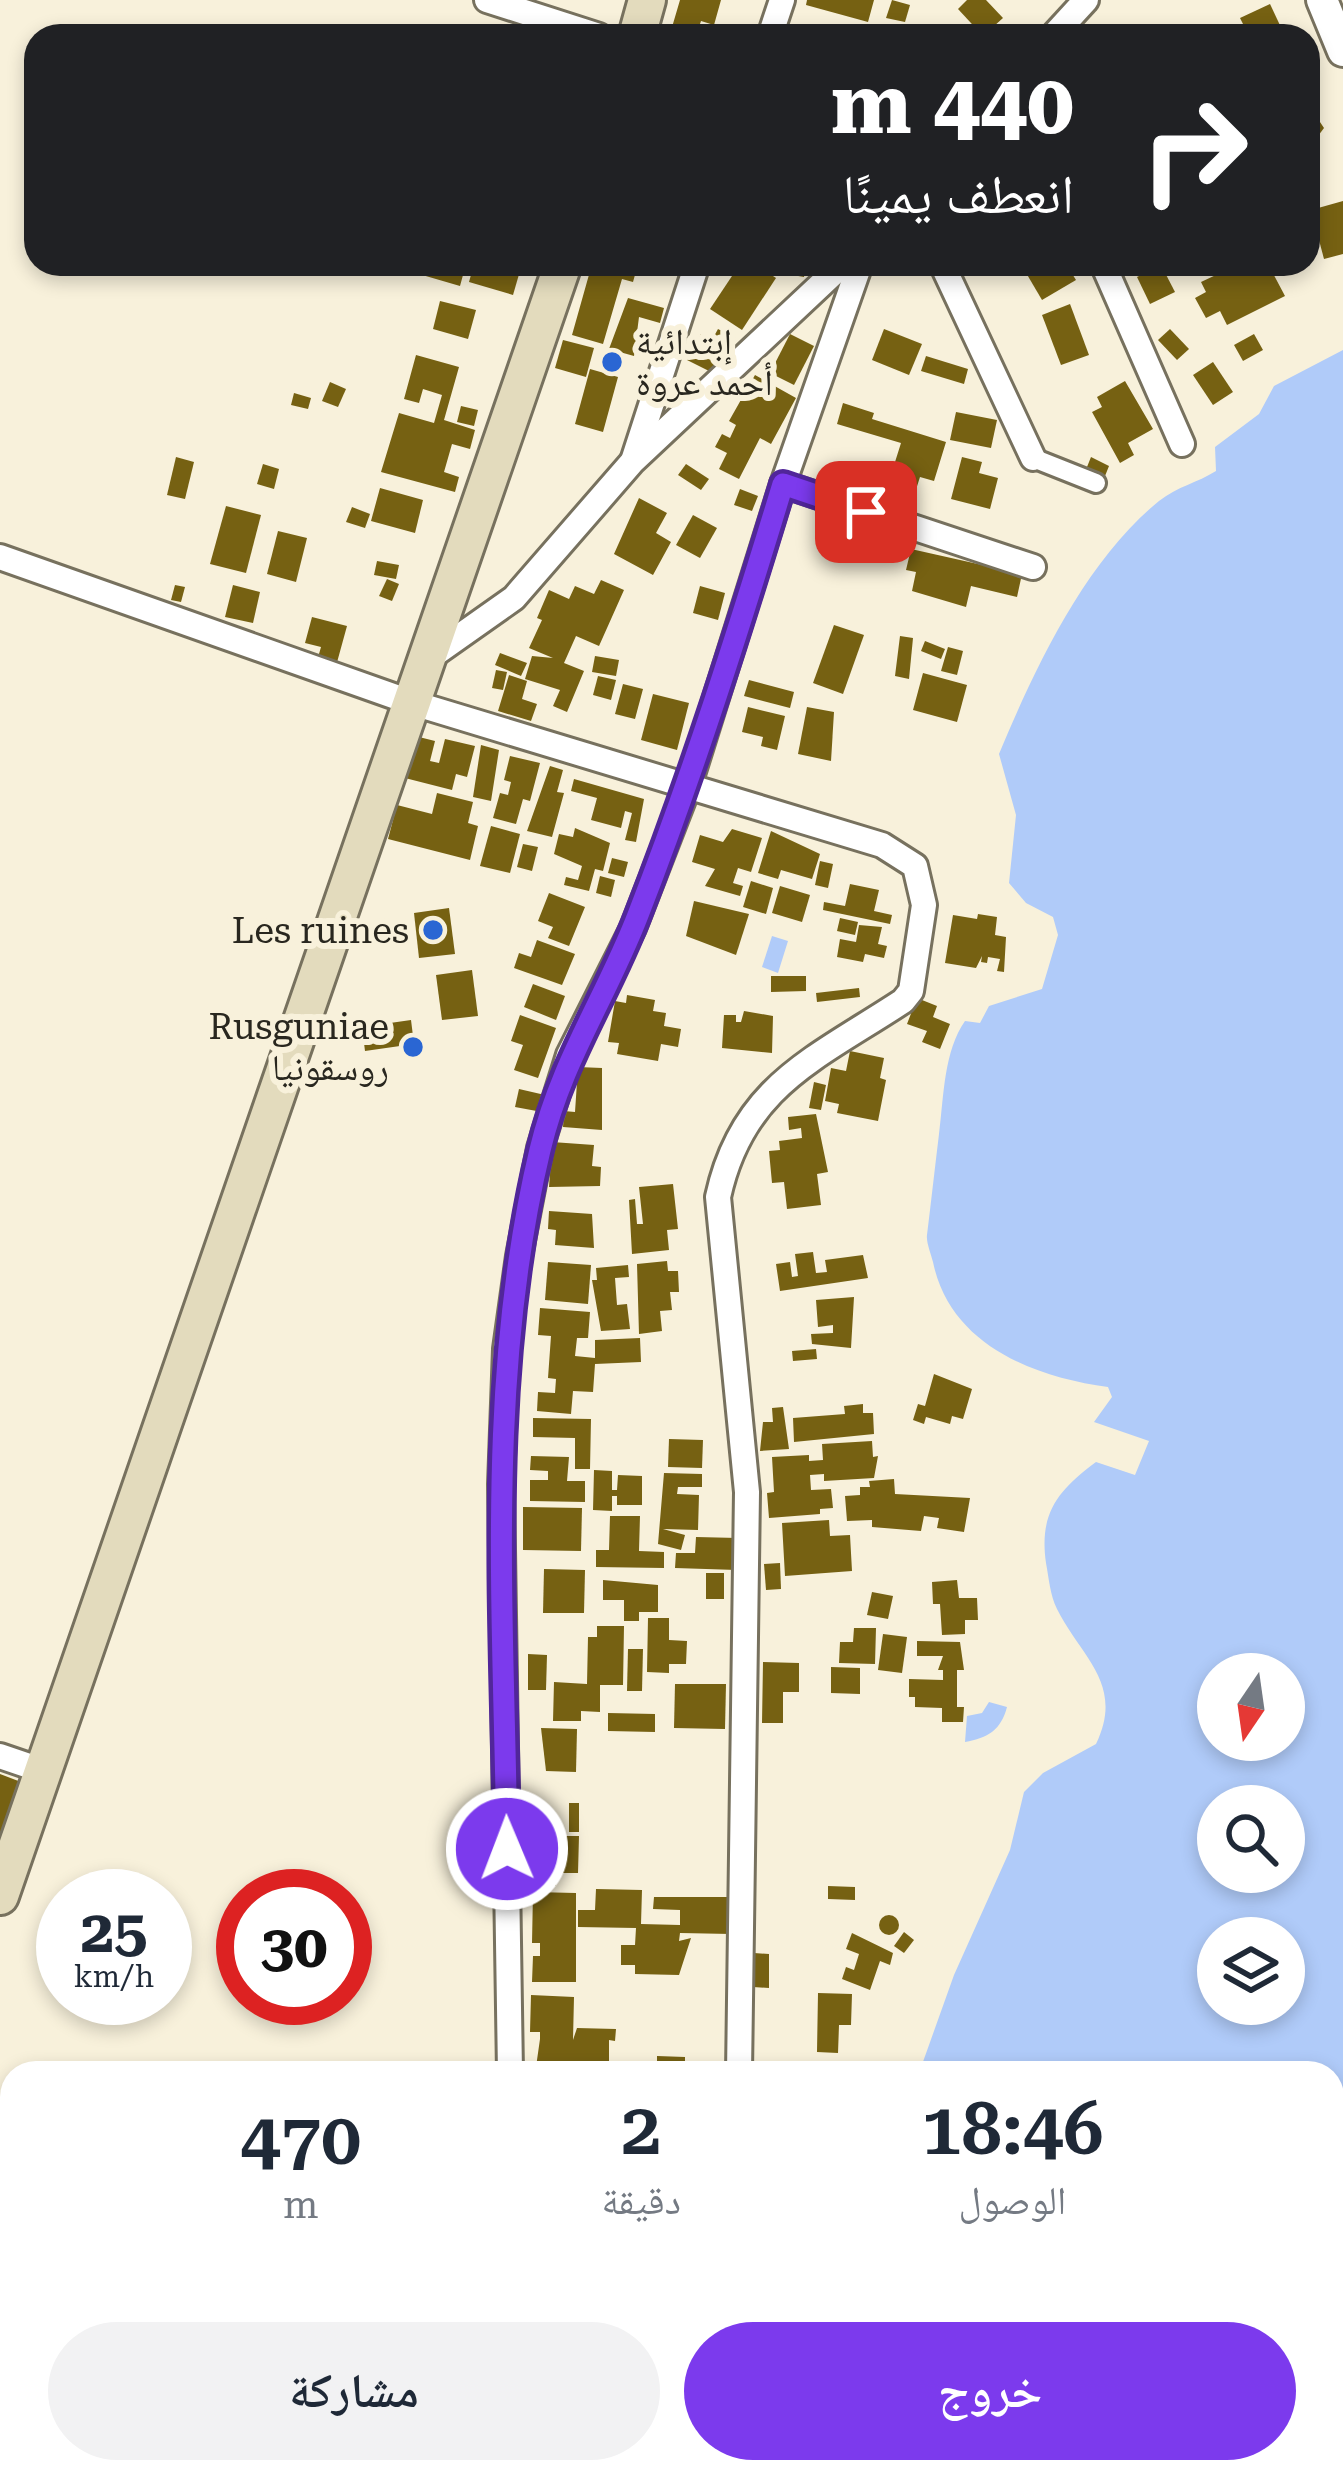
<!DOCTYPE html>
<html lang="ar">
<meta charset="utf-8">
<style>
body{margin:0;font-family:"Roboto Serif","Noto Naskh Arabic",serif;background:#f2f2f3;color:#1f2937;direction:rtl;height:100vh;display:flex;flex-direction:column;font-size:45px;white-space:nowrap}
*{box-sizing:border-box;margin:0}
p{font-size:39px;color:#747a83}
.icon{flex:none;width:66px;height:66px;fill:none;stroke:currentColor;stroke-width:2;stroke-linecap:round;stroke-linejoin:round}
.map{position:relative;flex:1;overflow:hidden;direction:ltr}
.side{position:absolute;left:0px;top:2061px;width:1344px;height:423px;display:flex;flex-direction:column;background:#fff;border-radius:36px 36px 0 0;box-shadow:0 6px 18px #0003;direction:rtl}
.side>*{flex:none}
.guide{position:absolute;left:24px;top:24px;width:1296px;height:252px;border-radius:36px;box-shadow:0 6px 18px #0003;direction:rtl;background:#202124;color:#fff;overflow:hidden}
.needle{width:78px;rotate:193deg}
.buttons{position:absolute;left:1197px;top:1653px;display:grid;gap:24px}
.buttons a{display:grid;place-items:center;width:108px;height:108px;border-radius:50%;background:#fff;box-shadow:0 6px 18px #0003;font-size:60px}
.speed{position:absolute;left:36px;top:1869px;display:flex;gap:24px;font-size:60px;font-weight:700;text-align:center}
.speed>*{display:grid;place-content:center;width:156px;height:156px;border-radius:50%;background:#fff;box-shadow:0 6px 18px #0003;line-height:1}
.speed small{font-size:30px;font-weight:400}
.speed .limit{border:18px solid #d22;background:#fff;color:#111}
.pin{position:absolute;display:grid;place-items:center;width:102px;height:102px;color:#fff;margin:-51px;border-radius:24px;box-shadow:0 6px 18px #0006}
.me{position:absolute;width:132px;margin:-66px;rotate:359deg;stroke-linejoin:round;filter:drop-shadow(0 0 9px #0008)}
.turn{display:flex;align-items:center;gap:42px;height:252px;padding:0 48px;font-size:54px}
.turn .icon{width:156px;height:156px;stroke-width:2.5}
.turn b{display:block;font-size:84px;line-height:102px}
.eta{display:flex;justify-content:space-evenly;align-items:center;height:204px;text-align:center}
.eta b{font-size:72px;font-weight:600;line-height:84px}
.button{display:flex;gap:24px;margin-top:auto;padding:24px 48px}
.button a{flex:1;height:138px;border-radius:72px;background:#7c3aed;color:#fff;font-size:48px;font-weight:600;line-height:138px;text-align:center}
.button a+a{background:#f2f2f3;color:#1f2937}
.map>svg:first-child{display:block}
.green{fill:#d5bd6f}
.water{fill:#b0cbf9;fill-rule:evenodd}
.building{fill:#766112}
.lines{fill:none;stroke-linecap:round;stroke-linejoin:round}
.pedestrian-casing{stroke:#77715e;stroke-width:24}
.minor-casing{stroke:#77715e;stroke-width:30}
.tertiary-casing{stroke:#77715e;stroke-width:36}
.secondary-casing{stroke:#77715e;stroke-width:42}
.pedestrian{stroke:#fff;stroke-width:18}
.minor{stroke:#fff;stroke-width:24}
.tertiary{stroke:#fff;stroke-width:30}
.secondary{stroke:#e3dbbd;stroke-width:36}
.route-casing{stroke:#51269a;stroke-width:30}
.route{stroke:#7c3aed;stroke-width:21}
.poi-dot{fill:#2a66d3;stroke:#f8f1db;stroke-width:4.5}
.labels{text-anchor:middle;stroke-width:12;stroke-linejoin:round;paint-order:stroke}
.poi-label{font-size:36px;fill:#29271f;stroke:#f8f1db;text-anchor:end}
</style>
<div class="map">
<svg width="1343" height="2483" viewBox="0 0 1343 2483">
<rect width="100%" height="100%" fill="#f8f1db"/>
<polygon class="green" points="530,2472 613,2472 650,2483 530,2483"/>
<g class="water">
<path d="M1343,350v2133h-447l4,-11h432v-399h-413l35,-98 56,-125 14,-58 19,-19 53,-29c29,-60 -15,-87 -39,-135 -7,-14 -8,-30 -11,-46 -7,-49 11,-72 50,-101l39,13 14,-34 -55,-19 18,-25 -4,-10c-74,-10 -158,-42 -175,-125 -2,-8 -7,-20 -6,-27 4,-33 8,-68 12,-101 5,-40 5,-83 26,-113l15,2 9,-17 53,-17 16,-54 -5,-18 -27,-14 -17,-20 7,-68 -17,-61c36,-86 86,-193 160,-253 19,-15 38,-18 57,-30l-1,-24 44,-33 15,-28zM1284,1674v66h-66v-66zM1284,1806v66h-66v-66zM1284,1938v66h-66v-66z"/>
<polygon points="772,936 788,941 778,973 762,967"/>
<path d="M989,1702l18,5c-6,23 -19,31 -42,35l2,-26 15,-3z"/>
</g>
<g class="building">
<polygon points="680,0 721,0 714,25 701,21 696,36 670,34"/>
<polygon points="807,0 874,0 868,22 806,5"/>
<polygon points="892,0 910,5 905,22 886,18"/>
<polygon points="967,0 986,0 1003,18 983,36 958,9"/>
<polygon points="1270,4 1285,36 1249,36 1240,18"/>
<polygon points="1308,60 1319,80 1308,86"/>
<polygon points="1314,113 1324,128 1318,136 1320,160 1312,164 1308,115"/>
<polygon points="1343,201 1343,254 1324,259 1311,210"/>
<polygon points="421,264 451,273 454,264 466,264 460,286 388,265"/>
<polygon points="474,264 522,264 513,295 469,282"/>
<polygon points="592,264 638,264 633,282 622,279 603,344 572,335"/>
<polygon points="740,264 755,264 776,278 742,330 710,309"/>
<polygon points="777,264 806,264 804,277 775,272"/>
<polygon points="1066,264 1076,280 1042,300 1022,266"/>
<polygon points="1213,264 1268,264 1285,296 1227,325 1220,311 1206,318 1195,298 1206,292 1201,282 1218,274"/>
<polygon points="1161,265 1175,292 1150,304 1137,277"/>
<polygon points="628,298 664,308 660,323 639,317 634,356 609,349"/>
<polygon points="440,301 476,310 468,339 433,329"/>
<polygon points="1070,304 1089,355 1061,365 1042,315"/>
<polygon points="718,329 733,337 715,374 687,360 701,334 712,340"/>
<polygon points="884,329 922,344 909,375 872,360"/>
<polygon points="1170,329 1189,349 1177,360 1158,340"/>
<polygon points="790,334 814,346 794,385 770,373"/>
<polygon points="1254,334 1263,350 1243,361 1234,345"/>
<polygon points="563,340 594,348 586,377 555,368"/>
<polygon points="416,355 459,367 444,420 475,430 470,449 452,444 444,472 459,477 455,492 381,472 399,413 434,423 442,395 423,389 419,403 404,399"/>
<polygon points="926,356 968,369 964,384 921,371"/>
<polygon points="1213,362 1233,392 1213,405 1193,375"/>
<polygon points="590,369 618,377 603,432 575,424"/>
<polygon points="755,375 796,398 771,444 760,438 739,479 719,469 727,453 715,447 722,434 730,438 736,425 729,421"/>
<polygon points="1125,381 1153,429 1128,443 1134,455 1120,463 1092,412 1102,407 1097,397"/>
<polygon points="330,382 346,389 338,407 322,401"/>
<polygon points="294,393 311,398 308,409 291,405"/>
<polygon points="843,403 874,413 872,419 946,442 934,481 920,477 911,505 884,497 901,443 837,424"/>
<polygon points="461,406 478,410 474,426 457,422"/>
<polygon points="956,412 997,420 991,448 950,440"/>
<polygon points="176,457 194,462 185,499 167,495"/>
<polygon points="962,457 982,462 979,473 998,478 990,509 951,499"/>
<polygon points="1091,457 1109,466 1105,476 1087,467"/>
<polygon points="263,464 279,469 274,489 257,484"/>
<polygon points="686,464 709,479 701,490 678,475"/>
<polygon points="380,488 423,500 415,533 371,521"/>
<polygon points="740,489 758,496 752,511 734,505"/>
<polygon points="639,498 667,513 656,533 671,542 653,575 614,554"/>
<polygon points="226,506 261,515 246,573 210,564"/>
<polygon points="352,507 370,514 365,528 346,522"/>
<polygon points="693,515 717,528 700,558 676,545"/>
<polygon points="278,531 307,538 296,582 267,574"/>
<polygon points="911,549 1022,574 1017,597 971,586 966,607 912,591 916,572 906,570"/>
<polygon points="377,561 399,565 396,579 374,575"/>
<polygon points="387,579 399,584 392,601 379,596"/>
<polygon points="601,580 624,590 599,646 576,636 564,663 584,671 567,712 553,706 560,690 525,679 532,656 553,658 529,648 542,620 537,618 549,590 569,599 575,586 594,594"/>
<polygon points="175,585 185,587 181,602 171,600"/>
<polygon points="233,585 260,592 253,623 225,617"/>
<polygon points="700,586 725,593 718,620 693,613"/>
<polygon points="312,617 347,626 336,666 317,661 321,647 305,643"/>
<polygon points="834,625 864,635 843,694 813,683"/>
<polygon points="900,636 913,638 909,679 895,676"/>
<polygon points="925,641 945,649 941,659 921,651"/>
<polygon points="948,647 963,651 957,675 941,671"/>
<polygon points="500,653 527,663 521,676 495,665"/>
<polygon points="595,656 619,660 616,676 592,672"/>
<polygon points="496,670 507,672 503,690 492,688"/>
<polygon points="923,673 967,685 957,722 913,710"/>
<polygon points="509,675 527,681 522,699 537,704 531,721 498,711"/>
<polygon points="598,676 616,680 611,700 593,695"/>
<polygon points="749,680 794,692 790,708 744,696"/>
<polygon points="623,684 643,689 635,719 615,714"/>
<polygon points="653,694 689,703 677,750 641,740"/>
<polygon points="748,707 785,716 777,750 761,746 763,737 742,732"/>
<polygon points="807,707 834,712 831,761 798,754"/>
<polygon points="411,735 435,741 430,761 439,763 445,739 475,746 467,777 456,774 452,790 401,777"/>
<polygon points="481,745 499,750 491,801 473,797"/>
<polygon points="510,756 540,763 530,801 523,799 516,824 493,818 500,793 508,795 511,782 504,780"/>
<polygon points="550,766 563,770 557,792 564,793 552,837 527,831"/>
<polygon points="574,779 644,799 636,842 625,840 632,813 625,811 621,828 591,820 597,798 571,791"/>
<polygon points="437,793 473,802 468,823 478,826 470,860 388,839 397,805 432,814"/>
<polygon points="491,826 520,834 510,873 480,866"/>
<polygon points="575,828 610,843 603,871 595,869 589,891 564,885 566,877 578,880 582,866 554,854 559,834 573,837"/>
<polygon points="732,829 762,838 751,872 738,868 733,883 743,886 740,896 705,886 715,869 692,862 700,835 723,842"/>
<polygon points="771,831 820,854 812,879 781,870 778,879 758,873"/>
<polygon points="523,844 538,847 532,871 517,867"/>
<polygon points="612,858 628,862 624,877 608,873"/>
<polygon points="820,861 833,864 828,888 815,885"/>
<polygon points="600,876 615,880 611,897 596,893"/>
<polygon points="751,881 773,888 766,914 743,907"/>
<polygon points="850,884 879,890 874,911 892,915 890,924 823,910 824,902 845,906"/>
<polygon points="780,886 810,895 802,922 772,913"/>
<polygon points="549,893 585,907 569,946 548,938 553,927 538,921"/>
<polygon points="694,901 749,914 736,955 686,936"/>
<polygon points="449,908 455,954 419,958 414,913"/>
<polygon points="978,914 997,917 995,935 1006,937 1004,972 997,971 1000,959 988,957 987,963 981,962 982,956 976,968 945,963 953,915 977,919"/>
<polygon points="840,918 858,922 855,935 837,931"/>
<polygon points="859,925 882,927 878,944 887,946 884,958 865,954 863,962 837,957 840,939 856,942"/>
<polygon points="537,940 575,954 562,985 514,968 519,953 531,957"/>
<polygon points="472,970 478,1016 442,1020 436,975"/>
<polygon points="771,976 806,976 806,991 771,992"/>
<polygon points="533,984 565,996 556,1020 524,1007"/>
<polygon points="859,988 860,997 817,1002 816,993"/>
<polygon points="627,995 655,1000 653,1011 666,1013 664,1026 681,1029 678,1047 661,1044 658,1061 617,1054 619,1043 608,1042 615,1001 626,1003"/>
<polygon points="917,998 937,1006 933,1017 950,1024 940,1049 922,1042 927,1031 907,1024"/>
<polygon points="744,1011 773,1016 772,1053 722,1048 724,1015 736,1015 736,1022 741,1022"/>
<polygon points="520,1015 556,1028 538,1078 514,1070 523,1045 511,1041"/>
<polygon points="411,1020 414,1044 365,1051 362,1027"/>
<polygon points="850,1051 884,1058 880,1078 886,1080 878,1121 837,1113 839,1104 825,1101 831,1068 846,1071"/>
<polygon points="578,1067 602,1068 602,1130 563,1127 564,1111 575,1112"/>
<polygon points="814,1082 826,1085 821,1110 809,1108"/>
<polygon points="519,1089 545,1095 542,1112 515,1107"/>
<polygon points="816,1114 828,1172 817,1174 821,1205 787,1209 784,1182 772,1183 769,1151 780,1150 779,1141 802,1138 801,1128 789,1130 788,1117"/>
<polygon points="552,1142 594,1145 592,1166 601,1167 600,1186 549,1187"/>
<polygon points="673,1184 678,1229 667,1230 669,1250 632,1254 629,1200 635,1199 637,1224 643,1224 639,1187"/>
<polygon points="549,1211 592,1214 594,1248 555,1245 556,1230 548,1229"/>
<polygon points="813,1252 816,1273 827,1272 825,1260 863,1255 868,1278 780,1291 776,1264 790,1262 792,1277 798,1276 795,1254"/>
<polygon points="667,1261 668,1271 678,1271 679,1292 670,1292 672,1310 660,1311 662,1331 639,1334 637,1264"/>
<polygon points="548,1262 591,1265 588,1304 545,1300"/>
<polygon points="628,1265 629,1277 615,1278 617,1305 627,1304 630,1329 601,1331 592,1280 597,1280 596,1268"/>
<polygon points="854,1297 851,1348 812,1344 811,1334 833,1333 833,1325 818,1327 816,1300"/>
<polygon points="540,1308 590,1312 588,1338 577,1338 575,1356 595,1358 595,1340 640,1338 641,1362 595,1364 593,1392 573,1391 571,1414 537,1411 538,1392 555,1393 556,1379 548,1378 551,1336 538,1335"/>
<polygon points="816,1349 817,1359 793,1361 792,1351"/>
<polygon points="934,1374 972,1389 963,1419 952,1416 950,1424 926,1417 924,1424 913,1420 918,1404 925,1406"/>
<polygon points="863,1404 863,1413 873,1413 874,1434 794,1442 793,1418 845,1414 844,1406"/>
<polygon points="783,1407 789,1449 760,1451 763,1422 773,1422 772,1408"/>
<polygon points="533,1418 591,1419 590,1469 575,1469 575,1438 533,1437"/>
<polygon points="669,1439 703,1440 702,1468 668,1467"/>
<polygon points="872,1441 873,1457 878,1456 874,1478 824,1481 824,1474 810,1475 811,1490 831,1489 833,1508 820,1509 820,1514 769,1518 767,1493 774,1492 772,1457 809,1455 809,1461 823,1460 822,1444"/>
<polygon points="531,1456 569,1457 567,1481 585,1481 585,1502 530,1501 530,1480 548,1480 548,1471 530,1470"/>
<polygon points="594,1470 612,1471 612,1490 617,1490 618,1475 642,1476 642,1505 617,1505 617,1496 612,1496 612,1511 593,1510"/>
<polygon points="664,1473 702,1474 702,1487 678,1487 677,1494 699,1495 698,1530 663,1529 685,1535 681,1550 658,1544"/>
<polygon points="894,1479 895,1494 970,1498 964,1532 937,1528 939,1518 924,1516 921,1531 872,1527 872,1520 847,1521 845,1496 860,1495 860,1487 870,1487 869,1481"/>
<polygon points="523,1507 582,1508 581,1551 523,1550"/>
<polygon points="610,1516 640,1516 639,1551 664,1552 664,1568 596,1567 596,1550 609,1550"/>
<polygon points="829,1520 830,1536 850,1535 852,1571 785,1576 782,1523"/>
<polygon points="696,1537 738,1538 737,1570 675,1568 676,1553 695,1553"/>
<polygon points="780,1563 781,1589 766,1590 764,1564"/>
<polygon points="544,1569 585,1570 584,1613 543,1613"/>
<rect x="706" y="1573" width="18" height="26"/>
<polygon points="603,1580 658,1585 658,1612 639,1612 639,1621 624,1621 624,1600 603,1600"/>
<polygon points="957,1580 959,1598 977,1598 978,1620 965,1620 965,1634 942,1635 940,1604 933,1604 932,1582"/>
<polygon points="872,1592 893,1596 888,1619 867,1615"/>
<polygon points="648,1618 669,1618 669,1640 687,1641 686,1664 669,1664 669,1673 647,1672"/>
<polygon points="597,1626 624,1626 623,1685 600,1685 600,1712 581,1711 581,1721 553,1721 554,1682 587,1684 588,1637 597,1637"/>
<polygon points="854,1628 876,1628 875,1664 839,1663 840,1642 853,1642"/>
<polygon points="883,1634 907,1637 902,1673 878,1670"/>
<polygon points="917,1641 960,1642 964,1670 957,1670 957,1707 964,1707 963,1722 942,1722 942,1708 915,1707 915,1697 909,1697 909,1679 943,1680 943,1670 938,1670 943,1656 917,1656"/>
<polygon points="628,1649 643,1649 642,1691 627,1691"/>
<polygon points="528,1654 547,1655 546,1690 528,1690"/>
<polygon points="763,1662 799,1663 799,1692 783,1692 783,1723 762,1723"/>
<polygon points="831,1667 860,1668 860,1694 831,1693"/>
<polygon points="675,1684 726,1684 725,1729 674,1728"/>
<polygon points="608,1713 655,1714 655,1732 608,1731"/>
<polygon points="541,1728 577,1729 576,1772 546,1771"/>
<polygon points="0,1774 21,1782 0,1837"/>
<rect x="569" y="1803" width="10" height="29"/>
<polygon points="537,1836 579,1836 578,1873 556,1873 556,1886 535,1885"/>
<polygon points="828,1886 855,1887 855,1900 828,1899"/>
<polygon points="596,1889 642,1890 641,1924 680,1925 680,1910 653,1909 654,1897 732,1897 731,1934 680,1933 679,1941 691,1938 679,1975 635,1974 635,1965 621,1965 621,1945 635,1945 636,1928 578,1927 578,1910 595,1910"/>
<polygon points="533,1892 576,1893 576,1982 532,1982 533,1956 540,1956 540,1943 532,1943"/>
<circle cx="889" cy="1925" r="10"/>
<polygon points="904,1932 914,1940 904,1953 894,1946"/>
<polygon points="852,1933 893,1953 890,1965 880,1961 870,1990 842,1979 846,1967 854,1970 859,1954 846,1949"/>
<polygon points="754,1953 769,1954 769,1988 753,1987"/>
<polygon points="818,1993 852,1994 851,2025 839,2025 838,2053 817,2052"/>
<polygon points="531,1995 574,1997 573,2040 577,2028 616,2029 615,2041 609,2040 609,2066 529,2073 530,2067 536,2067 540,2039 540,2032 530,2032"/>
<polygon points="657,2056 685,2057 685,2065 697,2065 697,2073 657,2073"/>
<polygon points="622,2472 656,2472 653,2483"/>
<polygon points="843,2472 862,2472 859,2483 841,2483"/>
</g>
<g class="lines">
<defs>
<polyline id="pedestrian" points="1033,458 1096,483"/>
<g id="minor">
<polyline points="487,0 599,36"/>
<polyline points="770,36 782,0"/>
<polyline points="1053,36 1086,0"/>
<polyline points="942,264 1033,458"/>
<polyline points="1103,264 1182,444"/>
<polyline points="634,458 697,264"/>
<polyline points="783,484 1033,567"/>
<path d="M0,557l413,146 469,142 33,21 9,39 -13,86 -8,10c-88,58 -161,85 -185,196l29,295 -8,581"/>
<polyline points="429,658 514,598 633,461 843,264"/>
<polyline points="0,1756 41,1770"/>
<polyline points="510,2073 501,1484 506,1349 519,1256 540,1148 569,1055 633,928 689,784 783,484 860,264"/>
<polyline points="521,2472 522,2483"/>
<polyline points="674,2483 675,2472"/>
</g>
<polyline id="tertiary" points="1322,0 1343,51"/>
<g id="secondary">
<polyline points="637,36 647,0"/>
<polyline points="0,1896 563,264"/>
</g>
</defs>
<use href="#pedestrian" class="pedestrian-casing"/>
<use href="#minor" class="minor-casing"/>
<use href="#tertiary" class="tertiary-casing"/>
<use href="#secondary" class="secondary-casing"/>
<use href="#pedestrian" class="pedestrian"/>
<use href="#minor" class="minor"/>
<use href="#tertiary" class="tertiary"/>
<use href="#secondary" class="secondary"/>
</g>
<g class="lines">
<defs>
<path id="route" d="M507,1849c-3,-234 -22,-470 33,-699 21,-89 66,-152 98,-235 55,-141 101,-286 145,-431l83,28"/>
</defs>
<use href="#route" class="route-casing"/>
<use href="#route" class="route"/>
</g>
<g class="poi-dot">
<circle cx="612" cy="362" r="12"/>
<circle cx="433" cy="930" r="12"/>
<circle cx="413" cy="1047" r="12"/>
</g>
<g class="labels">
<g class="poi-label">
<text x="636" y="354" text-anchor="start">إبتدائية<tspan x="636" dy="41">أحمد عروة</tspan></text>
<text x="409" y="943">Les ruines</text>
<text x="389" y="1039">Rusguniae<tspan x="389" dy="41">روسقونيا</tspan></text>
</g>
</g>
</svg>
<div class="buttons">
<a><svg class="needle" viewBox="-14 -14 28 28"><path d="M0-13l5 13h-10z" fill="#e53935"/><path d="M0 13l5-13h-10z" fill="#747a83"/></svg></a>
<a><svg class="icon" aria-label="search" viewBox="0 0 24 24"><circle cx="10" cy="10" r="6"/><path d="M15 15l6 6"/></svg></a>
<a><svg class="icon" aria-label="layers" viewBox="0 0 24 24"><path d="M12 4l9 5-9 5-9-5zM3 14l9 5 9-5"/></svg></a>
</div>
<div class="speed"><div>25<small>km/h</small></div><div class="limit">30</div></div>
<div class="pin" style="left:866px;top:512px;background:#d93025"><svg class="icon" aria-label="arrive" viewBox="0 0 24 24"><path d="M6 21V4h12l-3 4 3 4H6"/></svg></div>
<svg class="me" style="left:507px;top:1849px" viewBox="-20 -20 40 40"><circle r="17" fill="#7c3aed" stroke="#fff" stroke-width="3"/><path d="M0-11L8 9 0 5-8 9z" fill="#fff"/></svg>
<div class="guide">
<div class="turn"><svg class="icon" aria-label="right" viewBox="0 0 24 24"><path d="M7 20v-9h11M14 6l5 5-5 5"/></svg><div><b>440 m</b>انعطف يمينًا</div></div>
</div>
<section class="side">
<div class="eta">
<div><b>18:46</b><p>الوصول</p></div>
<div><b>2</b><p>دقيقة</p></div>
<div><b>470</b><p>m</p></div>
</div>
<div class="button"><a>خروج</a><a>مشاركة</a></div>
</section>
</div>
